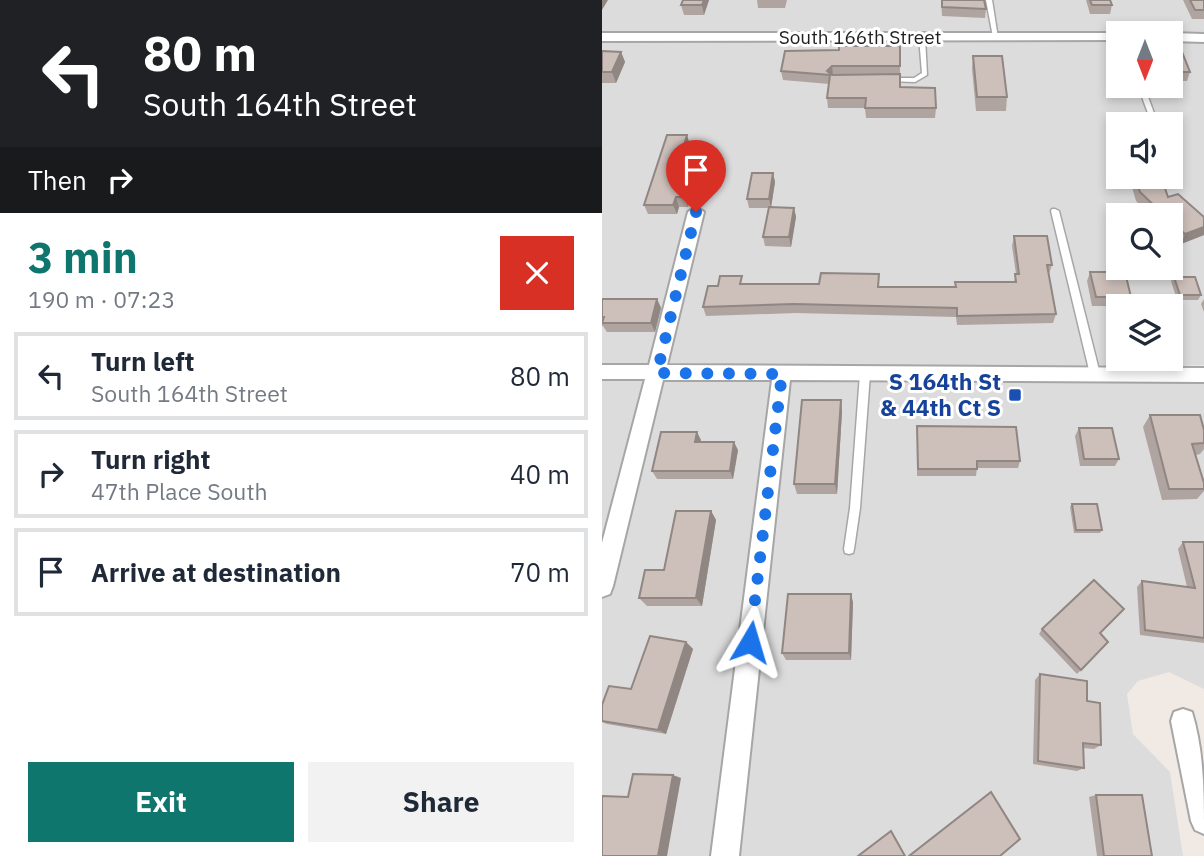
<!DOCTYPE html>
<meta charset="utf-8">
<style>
body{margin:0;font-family:"IBM Plex Sans",sans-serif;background:#f2f2f3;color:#1f2937;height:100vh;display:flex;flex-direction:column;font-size:26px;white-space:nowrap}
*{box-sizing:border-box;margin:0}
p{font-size:23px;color:#747a83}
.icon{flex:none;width:38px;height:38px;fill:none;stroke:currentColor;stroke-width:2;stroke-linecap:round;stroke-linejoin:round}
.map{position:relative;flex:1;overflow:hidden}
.details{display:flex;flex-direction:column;background:#fff;width:602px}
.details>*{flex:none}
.banner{background:#202124;color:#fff;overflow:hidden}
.needle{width:46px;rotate:180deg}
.fabs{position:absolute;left:504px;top:21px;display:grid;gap:14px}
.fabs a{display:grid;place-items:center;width:77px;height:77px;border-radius:0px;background:#fff;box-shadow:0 4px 10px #0003;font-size:35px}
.pin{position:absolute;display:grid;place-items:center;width:60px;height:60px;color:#fff;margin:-72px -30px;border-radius:50% 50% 50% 0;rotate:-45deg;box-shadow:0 0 7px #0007}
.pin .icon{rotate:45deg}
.me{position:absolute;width:77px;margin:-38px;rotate:7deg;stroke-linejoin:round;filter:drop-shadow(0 0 5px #0008)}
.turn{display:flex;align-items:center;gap:24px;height:147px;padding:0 28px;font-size:32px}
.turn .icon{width:91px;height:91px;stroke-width:2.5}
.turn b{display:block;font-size:49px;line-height:60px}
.then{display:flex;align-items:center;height:66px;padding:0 28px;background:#0003;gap:14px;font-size:26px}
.round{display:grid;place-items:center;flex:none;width:74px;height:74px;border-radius:0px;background:#f2f2f3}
.head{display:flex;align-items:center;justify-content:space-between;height:119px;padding:0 28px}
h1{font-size:42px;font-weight:800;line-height:52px;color:#0f766e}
.button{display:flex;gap:14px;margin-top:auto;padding:14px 28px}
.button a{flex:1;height:80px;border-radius:0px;background:#0f766e;color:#fff;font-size:28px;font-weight:800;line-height:80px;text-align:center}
.button a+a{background:#f2f2f3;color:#1f2937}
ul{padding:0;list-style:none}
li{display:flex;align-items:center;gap:21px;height:88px;margin:0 14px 10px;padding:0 14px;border:4px solid #e0e1e3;border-radius:0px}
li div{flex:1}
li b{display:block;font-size:26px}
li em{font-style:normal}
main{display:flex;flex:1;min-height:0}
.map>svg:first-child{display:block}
.residential{fill:#dddcdc;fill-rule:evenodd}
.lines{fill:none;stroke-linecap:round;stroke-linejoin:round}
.lane-casing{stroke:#a6a6a6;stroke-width:3}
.street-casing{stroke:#a6a6a6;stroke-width:4}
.lane{fill:#fff;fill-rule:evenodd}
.street{fill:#fff;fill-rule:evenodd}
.wall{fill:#b0a4a0}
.shaded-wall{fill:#908682}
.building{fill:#cdbfba;stroke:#908682;stroke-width:2}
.route{stroke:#1a73e8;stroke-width:12;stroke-dasharray:0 21.6}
.transit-dot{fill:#1a4fb4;stroke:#fff;stroke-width:2.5}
.labels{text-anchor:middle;stroke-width:6;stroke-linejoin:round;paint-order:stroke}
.far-street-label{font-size:19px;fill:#1f1f1f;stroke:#fff}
.transit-label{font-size:23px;font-weight:bold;fill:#164399;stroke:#fff;text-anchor:end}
</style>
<main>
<section class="details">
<div class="banner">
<div class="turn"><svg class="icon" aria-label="left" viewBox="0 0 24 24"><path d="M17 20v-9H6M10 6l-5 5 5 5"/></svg><div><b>80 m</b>South 164th Street</div></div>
<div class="then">Then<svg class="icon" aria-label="right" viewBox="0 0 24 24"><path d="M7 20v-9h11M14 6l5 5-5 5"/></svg></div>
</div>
<div class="head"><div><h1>3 min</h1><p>190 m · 07:23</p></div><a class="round" style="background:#d93025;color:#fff"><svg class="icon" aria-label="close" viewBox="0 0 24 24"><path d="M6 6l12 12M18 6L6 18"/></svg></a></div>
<ul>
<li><svg class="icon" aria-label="left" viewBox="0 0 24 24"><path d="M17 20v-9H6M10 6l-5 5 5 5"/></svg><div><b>Turn left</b><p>South 164th Street</p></div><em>80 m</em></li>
<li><svg class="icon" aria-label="right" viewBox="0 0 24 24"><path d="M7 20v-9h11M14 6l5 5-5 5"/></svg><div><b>Turn right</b><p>47th Place South</p></div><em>40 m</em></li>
<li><svg class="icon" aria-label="arrive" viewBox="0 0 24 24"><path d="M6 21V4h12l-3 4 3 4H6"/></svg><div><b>Arrive at destination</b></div><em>70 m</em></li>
</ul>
<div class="button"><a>Exit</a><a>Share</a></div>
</section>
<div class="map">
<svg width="602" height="856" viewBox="0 0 602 856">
<rect width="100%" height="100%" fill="#f1eae4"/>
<g class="residential">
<path d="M0,0h602v365l-602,2zM516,33h53v53h-53zM516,124h53v53h-53zM516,215h53v53h-53zM516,306h53v53h-53z"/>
<polygon points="0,377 602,382 602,689 567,672 536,681 525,694 531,734 568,772 581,856 0,856"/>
</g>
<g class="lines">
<defs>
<g id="lane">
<polygon points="384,0 390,0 396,38 391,37"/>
<polygon points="320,35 323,37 325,75 313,82 283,81 283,79 285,78 312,78 320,73 317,37"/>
<polygon points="536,86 542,86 556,124 550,124"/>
<polygon points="450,209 453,209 457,211 498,374 493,378 488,374 449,211"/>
<polygon points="263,370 268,374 258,508 252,549 251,553 247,554 243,553 242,549 248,508 258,374"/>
</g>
<g id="street">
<polygon points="0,33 516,33 516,40 0,41"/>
<polygon points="569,33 602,34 602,42 569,41"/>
<polygon points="94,207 102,212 65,365 602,368 602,382 188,380 137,856 109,856 170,380 61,380 11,586 8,594 0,597 0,543 43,379 0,379 0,365 47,365 86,212"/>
<path d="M581,709l9,3c12,39 12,81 12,122l-9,-4 -4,-9 -20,-100 3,-9z"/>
</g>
</defs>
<use href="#lane" class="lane-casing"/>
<use href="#street" class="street-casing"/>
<use href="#lane" class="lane"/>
<use href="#street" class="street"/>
</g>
<g class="wall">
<polygon points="107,0 102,15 82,15 79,5"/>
<polygon points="155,0 185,0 183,8 156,8"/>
<polygon points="339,0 382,0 384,9 383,18 340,16"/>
<polygon points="484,0 508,0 510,5 508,14 488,14"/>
<polygon points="581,0 602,0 602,19 590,19"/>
<polygon points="298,46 298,87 334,108 333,118 264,118 263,108 226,108 225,98 227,84 181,80 179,71 237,50"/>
<polygon points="569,47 588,72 585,81 569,81"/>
<polygon points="0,51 19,52 23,62 14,83 0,83"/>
<polygon points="371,56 405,97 404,111 374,111 370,69"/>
<polygon points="88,145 78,179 91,189 86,207 77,207 75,214 46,214 42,205"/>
<polygon points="171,173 173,182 169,207 192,208 194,217 189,247 163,246 161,237 167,208 147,208 145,199"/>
<polygon points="527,177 559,177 566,197 602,217 602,235 579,244 569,234 569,215 549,215 534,201"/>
<polygon points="412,236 450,265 447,274 454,314 451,323 355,325 354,317 194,313 104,316 101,307 142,284 277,287 353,287 353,282 412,282 414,274 410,246"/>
<polygon points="488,272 529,297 526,306 490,306 485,281"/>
<polygon points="572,277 599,295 596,300 575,300 569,281"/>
<polygon points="0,299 55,299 59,308 53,332 5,332 1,326 0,326"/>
<polygon points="602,299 602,312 599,304"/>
<polygon points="239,400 240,412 235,494 195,494 192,484"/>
<polygon points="548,415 602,430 602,449 598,454 594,455 602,483 602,491 595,499 560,500 541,427"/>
<polygon points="315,426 418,461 416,468 375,468 374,476 315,476"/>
<polygon points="477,428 517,459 513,466 478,466 473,436"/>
<polygon points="99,440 98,442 136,450 131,479 55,479 50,471"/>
<polygon points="470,504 500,530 498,533 472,533 468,507"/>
<polygon points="109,511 114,520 100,606 45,606 37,598 62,570"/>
<polygon points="581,542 602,542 602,643 538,635 535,587 540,581 585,587 576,549"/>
<polygon points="251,602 249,660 184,660 180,653"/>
<polygon points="440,629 498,633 506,642 475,674 437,634"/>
<polygon points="84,642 91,649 64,734 5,724 0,722 0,705 29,689"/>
<polygon points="438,674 485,701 499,745 492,749 481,748 482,768 475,771 431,764 433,680"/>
<polygon points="494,795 550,856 495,856 487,797"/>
</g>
<g class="shaded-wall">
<polygon points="0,0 6,0 0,10"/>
<polygon points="102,0 107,0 102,15 100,5"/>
<polygon points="19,52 23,62 14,83 10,72"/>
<polygon points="230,66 231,75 228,75 225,71"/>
<polygon points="85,135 88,145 75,189 72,179"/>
<polygon points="171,173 173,182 169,208 167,199"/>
<polygon points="88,179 91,189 86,207 83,197"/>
<polygon points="74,197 77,207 75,214 71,205"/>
<polygon points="192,208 194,217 189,247 187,237"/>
<polygon points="602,227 602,235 579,244 583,234"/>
<polygon points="55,299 59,308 53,332 49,323"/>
<polygon points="239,400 240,412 235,494 233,484"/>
<polygon points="95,432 99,440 97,450 93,442"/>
<polygon points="132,442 136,450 131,479 128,471"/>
<polygon points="109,511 114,520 100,606 94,598"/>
<polygon points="249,594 251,602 249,660 247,653"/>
<polygon points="84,642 91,649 64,734 56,730"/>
<polygon points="71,775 79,778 65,856 56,856"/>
</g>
<g class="building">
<polygon points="81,0 102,0 100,5 79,5"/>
<polygon points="340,0 382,0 384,9 340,7"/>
<polygon points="488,0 508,0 510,5 490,5"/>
<polygon points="588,0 602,0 602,10 593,10"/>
<polygon points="237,46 298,46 298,66 230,66 225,71 230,75 298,74 298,87 333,88 334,108 263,108 264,98 225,98 228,75 179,71 183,51 237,50"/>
<polygon points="569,47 578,47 588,72 569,72"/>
<polygon points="0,51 19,52 10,72 0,72"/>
<polygon points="371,56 400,56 405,97 375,97"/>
<polygon points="65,135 85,135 72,179 88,179 83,197 74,197 71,205 42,205"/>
<polygon points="150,173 171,173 167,199 145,199"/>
<polygon points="533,177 559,177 566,197 576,194 602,217 602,227 583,234 569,221 569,215 562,215 538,192"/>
<polygon points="167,207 192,208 187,237 161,237"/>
<polygon points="412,236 445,236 450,265 445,265 454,314 355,316 355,308 192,304 101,307 106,286 116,286 118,276 140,276 138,284 217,284 219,273 277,274 276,287 354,287 353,282 414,282 413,274 417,274"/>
<polygon points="488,272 523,272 529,297 494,297"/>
<polygon points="572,277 593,277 599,295 578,295"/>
<polygon points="0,299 55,299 49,323 0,323 2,317 0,317"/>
<polygon points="200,400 239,400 233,484 192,484"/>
<polygon points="548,415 598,415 602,430 602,443 590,444 602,483 602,489 567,489"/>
<polygon points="315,426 414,427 418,461 375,461 375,469 316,469"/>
<polygon points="477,428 510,428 517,459 482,459"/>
<polygon points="59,432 95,432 93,442 132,442 128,471 50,471"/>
<polygon points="470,504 495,504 500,530 474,530"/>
<polygon points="74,511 109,511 94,598 37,598 43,570 62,570"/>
<polygon points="581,542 602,542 602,638 543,630 540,581 593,588"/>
<polygon points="492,580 522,609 498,633 506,642 479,670 440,629"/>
<polygon points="186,594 249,594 247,653 180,653"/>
<polygon points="48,636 84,642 56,730 0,721 0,705 7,686 29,689"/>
<polygon points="438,674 485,681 485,701 498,703 499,745 481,743 482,768 436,761"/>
<polygon points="31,774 71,775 56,856 0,856 0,796 26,797"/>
<polygon points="389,792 418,839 398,856 307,856"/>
<polygon points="494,795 540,795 550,856 502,856"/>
<polygon points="289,831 303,856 256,856"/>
</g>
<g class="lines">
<polyline class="route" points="94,212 55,373 180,374 148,642"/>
</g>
<rect class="transit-dot" x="406" y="388" width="14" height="14" rx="3.5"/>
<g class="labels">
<g class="far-street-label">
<text x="258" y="44">South 166th Street</text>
</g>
<g class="transit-label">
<text x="399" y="390">S 164th St<tspan x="399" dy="26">&amp; 44th Ct S</tspan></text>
</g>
</g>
</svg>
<div class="fabs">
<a><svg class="needle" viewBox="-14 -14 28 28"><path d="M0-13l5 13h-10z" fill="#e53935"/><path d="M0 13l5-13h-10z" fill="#747a83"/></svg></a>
<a><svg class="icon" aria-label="sound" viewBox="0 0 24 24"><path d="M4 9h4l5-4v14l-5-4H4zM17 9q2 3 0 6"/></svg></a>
<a><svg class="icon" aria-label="search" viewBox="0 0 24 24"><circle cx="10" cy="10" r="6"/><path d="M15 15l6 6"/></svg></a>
<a><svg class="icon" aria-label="layers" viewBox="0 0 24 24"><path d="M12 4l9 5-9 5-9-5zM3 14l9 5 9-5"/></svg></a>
</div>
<div class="pin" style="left:94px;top:212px;background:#d93025"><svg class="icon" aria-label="arrive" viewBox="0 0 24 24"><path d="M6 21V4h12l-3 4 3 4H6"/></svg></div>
<svg class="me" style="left:148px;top:642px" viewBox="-20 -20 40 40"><path d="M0-17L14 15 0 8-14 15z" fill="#1a73e8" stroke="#fff" stroke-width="4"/></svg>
</div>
</main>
